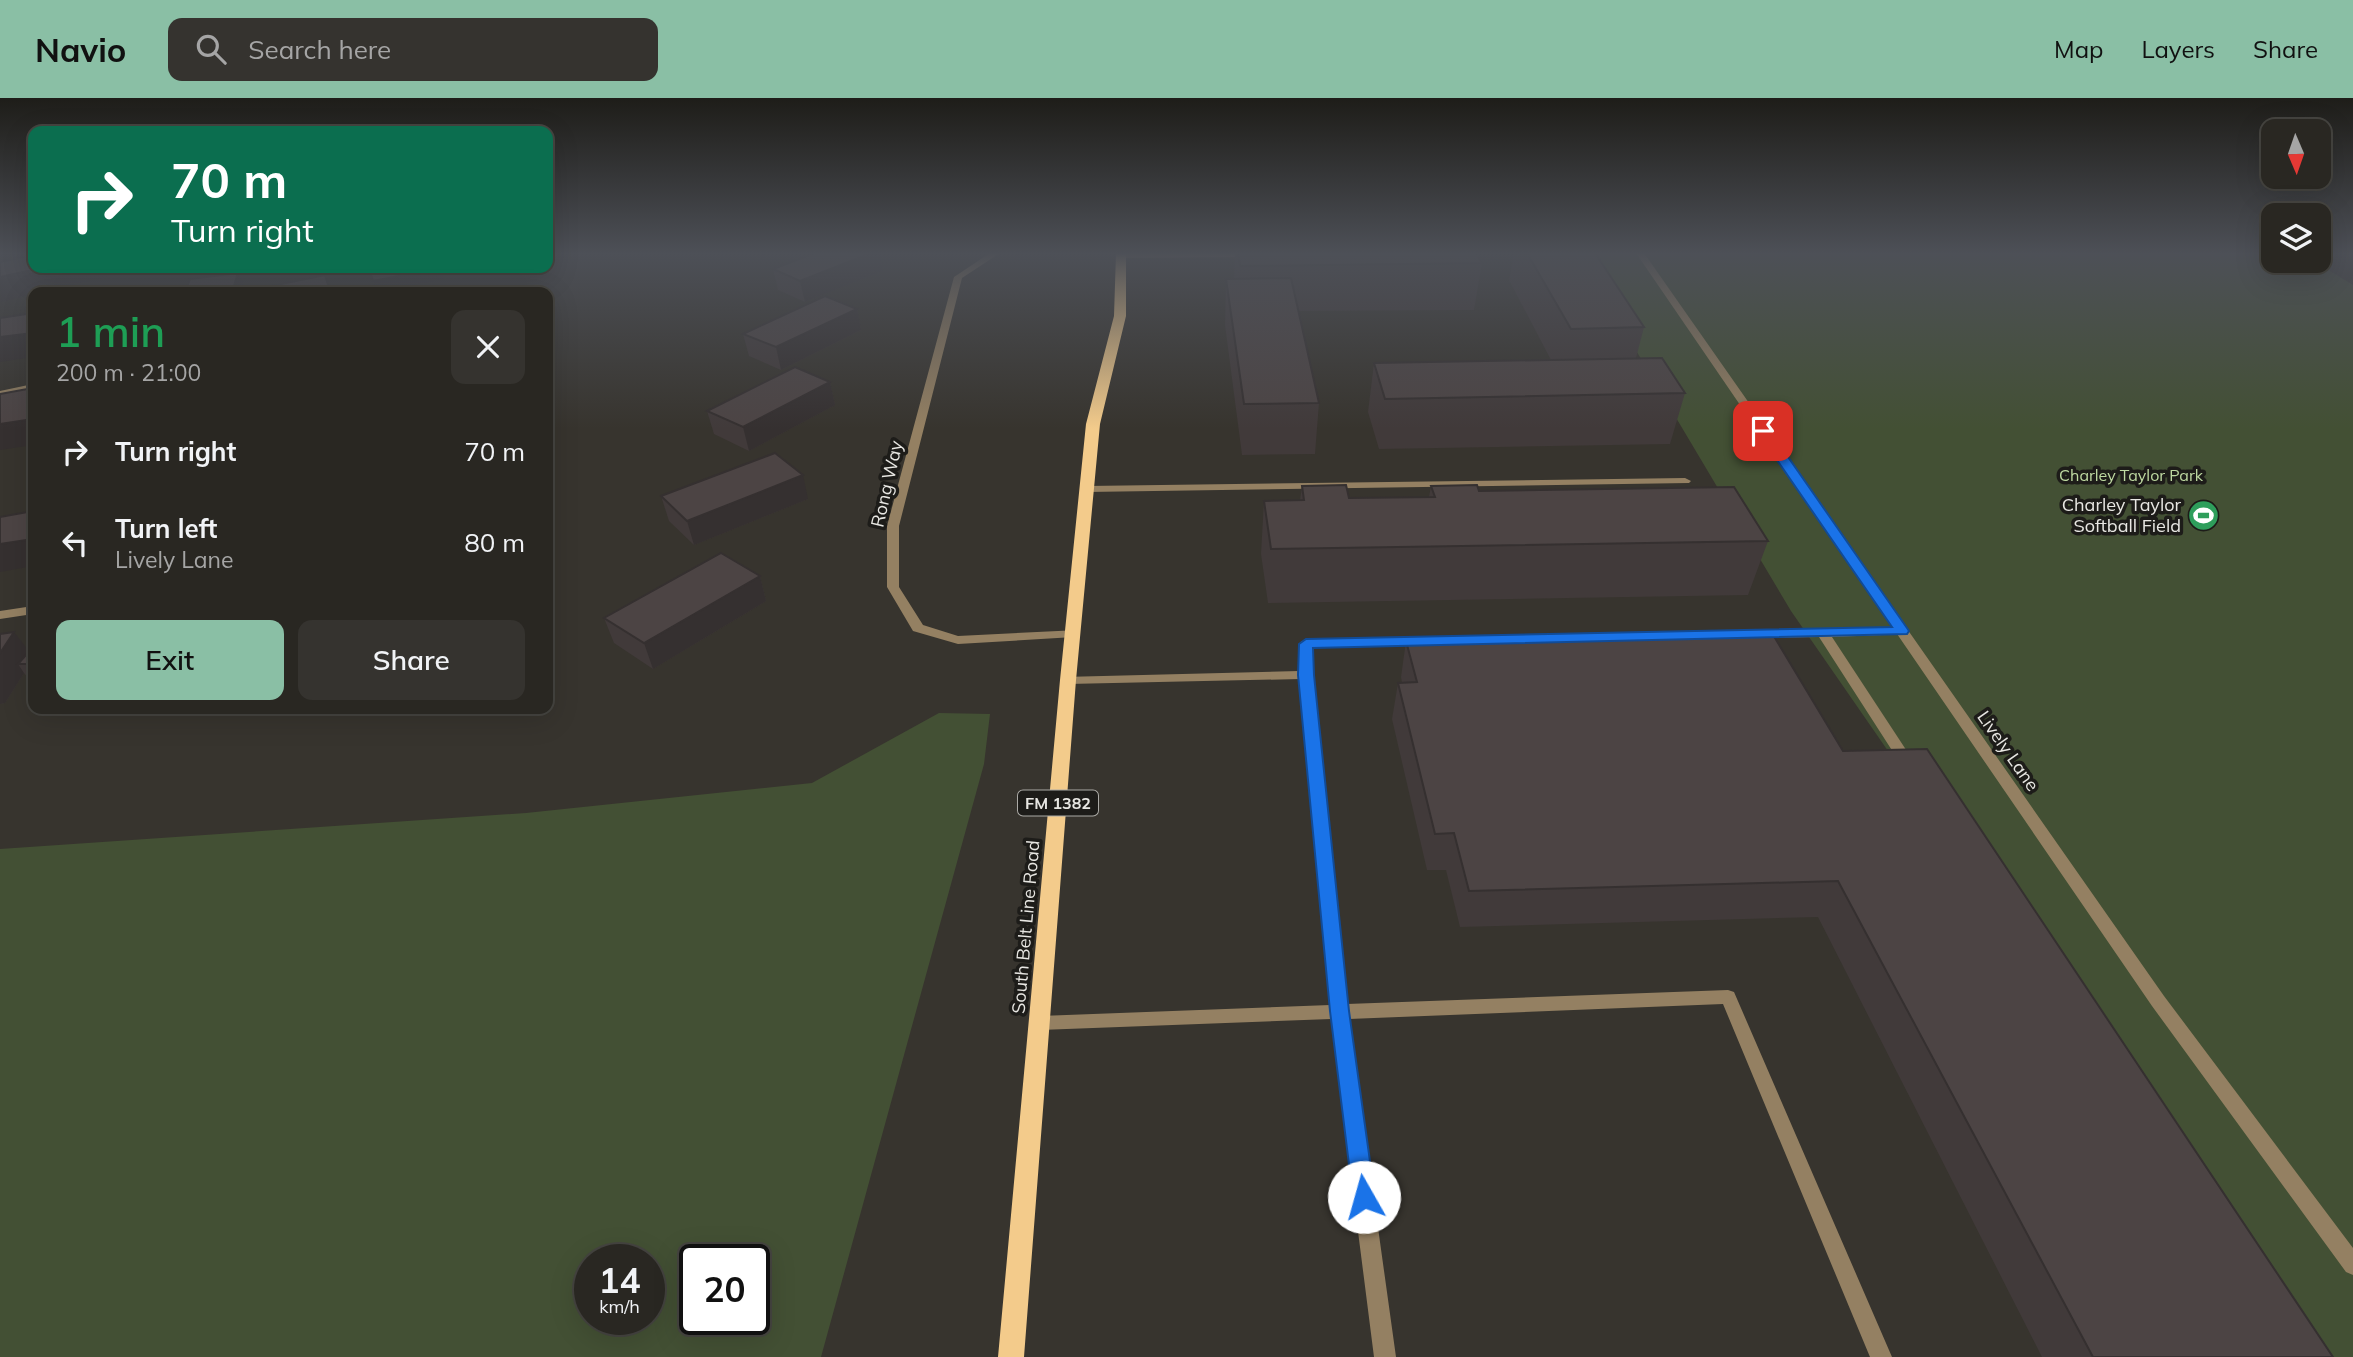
<!DOCTYPE html>
<meta charset="utf-8">
<style>
body{margin:0;font-family:Mulish,sans-serif;background:#35332f;color:#f1f3f6;height:100vh;display:flex;flex-direction:column;font-size:26px;white-space:nowrap}
*{box-sizing:border-box;margin:0}
p{font-size:23px;color:#a5a5a5}
.icon{flex:none;width:38px;height:38px;fill:none;stroke:currentColor;stroke-width:2;stroke-linecap:round;stroke-linejoin:round}
.map{position:relative;flex:1;overflow:hidden}
.side{position:absolute;left:28px;top:189px;width:525px;height:427px;display:flex;flex-direction:column;background:#292722;border-radius:14px;box-shadow:0 7px 28px #0002,0 0 0 2px #454440}
.side>*{flex:none}
.guide{position:absolute;left:28px;top:28px;width:525px;height:147px;border-radius:14px;box-shadow:0 7px 28px #0002,0 0 0 2px #454440;background:#0b6e4f;color:#fff;overflow:hidden}
.needle{width:46px;rotate:178deg}
.controls{position:absolute;left:2261px;top:21px;display:grid;gap:14px}
.controls a{display:grid;place-items:center;width:70px;height:70px;border-radius:14px;background:#292722;box-shadow:0 7px 28px #0002,0 0 0 2px #454440;font-size:35px}
.speed{position:absolute;left:574px;top:1146px;display:flex;gap:14px;font-size:35px;font-weight:700;text-align:center}
.speed>*{display:grid;place-content:center;width:91px;height:91px;border-radius:50%;background:#292722;box-shadow:0 7px 28px #0002,0 0 0 2px #454440;line-height:1}
.speed small{font-size:18px;font-weight:400}
.speed .limit{border:4px solid #111;border-radius:10px;background:#fff;color:#111}
.pin{position:absolute;display:grid;place-items:center;width:60px;height:60px;color:#fff;margin:-30px;border-radius:14px;box-shadow:0 4px 10px #0006}
.me{position:absolute;width:77px;margin:-38px;rotate:353deg;stroke-linejoin:round;filter:drop-shadow(0 0 5px #0008)}
.turn{display:flex;align-items:center;gap:24px;height:147px;padding:0 28px;font-size:32px}
.turn .icon{width:91px;height:91px;stroke-width:2.5}
.turn b{display:block;font-size:49px;line-height:60px}
.round{display:grid;place-items:center;flex:none;width:74px;height:74px;border-radius:14px;background:#35332f}
.overview{display:flex;align-items:center;justify-content:space-between;height:119px;padding:0 28px}
h1{font-size:42px;font-weight:600;line-height:52px;color:#1e9e55}
.button{display:flex;gap:14px;margin-top:auto;padding:14px 28px}
.button a{flex:1;height:80px;border-radius:14px;background:#8abfa5;color:#111;font-size:28px;font-weight:600;line-height:80px;text-align:center}
.button a+a{background:#35332f;color:#f1f3f6}
ul{padding:0;list-style:none}
li{display:flex;align-items:center;gap:21px;height:91px;padding:0 28px}
li div{flex:1}
li b{display:block;font-size:26px}
li em{font-style:normal}
header{display:flex;align-items:center;gap:42px;box-sizing:border-box;height:98px;padding:0 35px;background:#8abfa5;color:#111}
header strong{font-size:33px}
nav{display:flex;gap:38px;margin-inline-start:auto;font-size:24px}
.search{width:490px;height:63px;background:#35332f;display:flex;align-items:center;gap:18px;box-sizing:border-box;padding:0 24px;border-radius:14px;color:#a5a5a5;font-size:26px}
.map>svg:first-child{display:block}
.green{fill:#435034;fill-rule:evenodd}
.lines{fill:none;stroke-linecap:round;stroke-linejoin:round}
.lane{fill:#948062;fill-rule:evenodd}
.street{fill:#948062;fill-rule:evenodd}
.primary{fill:#f3cb8b;fill-rule:evenodd}
.wall{fill:#413a3a}
.shaded-wall{fill:#353030}
.building{fill:#4c4444;stroke:#353030;stroke-width:2}
.route{fill:#1a73e8;stroke:#114b97;stroke-width:2}
.labels{text-anchor:middle;stroke-width:7;stroke-linejoin:round;paint-order:stroke}
.far-park-label{font-size:16px;fill:#bed9a1;stroke:#1d1c19}
.shield{fill:#1d1c19;stroke:#abaaa6;stroke-width:2}
.shield-label{font-size:16px;font-weight:bold;fill:#e8e7e3}
.street-label{font-size:18px;fill:#e8e7e3;stroke:#1d1c19}
.poi-label{font-size:18px;fill:#e8e7e3;stroke:#1d1c19;text-anchor:end}
</style>
<header>
<strong>Navio</strong>
<div class="search"><svg class="icon" aria-label="search" viewBox="0 0 24 24"><circle cx="10" cy="10" r="6"/><path d="M15 15l6 6"/></svg>Search here</div>
<nav><a>Map</a><a>Layers</a><a>Share</a></nav>
</header>
<div class="map">
<svg width="2353" height="1259" viewBox="0 0 2353 1259">
<rect width="100%" height="100%" fill="#37342e"/>
<g class="green">
<polygon points="1578,155 2273,155 2273,163 2314,163 2353,187 2353,1259 2308,1259 1791,513"/>
<path d="M939,615l51,1 -6,50 -163,593h-821v-508l526,-36 286,-30zM649,1162v60h-59v-60zM754,1162v60h-59v-60z"/>
</g>
<g class="lines">
<g class="lane">
<polygon points="1121,155 1254,155 1255,156 1251,159 1118,160 1118,156"/>
<polygon points="1685,380 1691,383 1689,385 1087,394 1081,391 1087,388"/>
<polygon points="1902,529 1907,530 1908,533 1907,536 1832,539 1916,667 1909,672 1904,671 1819,539 1754,540 1748,536 1754,532"/>
<polygon points="1423,539 1428,540 1429,543 1428,546 1313,550 1313,577 1347,906 1728,892 1734,894 1892,1259 1870,1259 1723,906 1349,921 1396,1259 1374,1259 1331,921 1040,932 1034,930 1031,925 1034,920 1040,918 1330,907 1300,581 1068,586 1061,582 1063,579 1299,573 1301,543"/>
</g>
<g class="street">
<polygon points="990,155 1000,155 962,180 899,428 899,489 923,527 958,538 1079,532 1080,535 1079,538 1074,539 958,546 913,533 887,489 887,428 954,179"/>
<polygon points="1636,155 1644,155 2164,898 2353,1150 2353,1177 2346,1174 2152,908"/>
<polygon points="33,286 33,292 0,299 0,293"/>
<polygon points="33,508 33,516 0,521 0,513"/>
</g>
<polygon class="primary" points="1116,155 1126,155 1126,218 1100,326 1076,582 1024,1259 998,1259 1060,582 1086,326 1114,218"/>
</g>
<g class="wall">
<polygon points="1235,155 1476,155 1482,165 1474,212 1298,213 1319,305 1315,356 1242,357 1225,227 1226,181 1234,180"/>
<polygon points="1514,155 1595,155 1644,229 1636,260 1685,295 1670,346 1379,351 1368,314 1374,265 1551,262 1509,182"/>
<polygon points="773,171 882,173 805,204 778,192"/>
<polygon points="857,211 861,232 781,272 749,258 743,236"/>
<polygon points="830,284 835,307 749,353 714,336 707,313"/>
<polygon points="1302,388 1349,400 1429,399 1431,388 1479,393 1768,443 1748,497 1268,505 1261,456 1264,403 1300,402"/>
<polygon points="661,398 808,401 694,447 669,423"/>
<polygon points="760,478 766,503 653,571 614,545 604,520"/>
<polygon points="0,536 29,553 33,549 33,586 24,575 5,605 0,606"/>
<polygon points="1406,543 1843,653 2333,1259 2042,1259 1818,819 1460,829 1446,772 1427,772 1392,621 1398,585 1402,585 1401,579"/>
</g>
<g class="shaded-wall">
<polygon points="0,155 13,155 14,156 0,159"/>
<polygon points="871,155 879,155 882,173 805,204 800,183"/>
<polygon points="42,170 136,170 137,172 41,194 33,194 33,196 1,204 0,179"/>
<polygon points="440,170 444,181 378,194 373,183"/>
<polygon points="238,175 248,194 232,194"/>
<polygon points="857,211 861,232 781,272 776,249"/>
<polygon points="33,235 33,259 0,264 0,239"/>
<polygon points="830,284 835,307 749,353 743,329"/>
<polygon points="33,321 33,347 0,352 0,326"/>
<polygon points="803,377 808,401 694,447 687,423"/>
<polygon points="33,441 33,468 0,474 0,446"/>
<polygon points="760,478 766,503 653,571 644,545"/>
<polygon points="14,534 33,558 18,566 24,575 5,605 0,606 0,555"/>
</g>
<g class="building">
<polygon points="815,155 871,155 800,183 773,171"/>
<polygon points="1238,155 1476,155 1482,165 1240,168"/>
<polygon points="1527,155 1595,155 1644,229 1571,231"/>
<polygon points="33,157 33,170 42,170 0,179 0,164"/>
<polygon points="369,170 440,170 373,183"/>
<polygon points="238,175 232,194 185,194 190,181"/>
<polygon points="325,177 330,193 324,194 257,194 257,191"/>
<polygon points="1291,180 1319,305 1244,306 1226,181"/>
<polygon points="825,198 857,211 776,249 743,236"/>
<polygon points="33,215 33,235 0,239 0,220"/>
<polygon points="1662,260 1685,295 1385,301 1374,265"/>
<polygon points="795,269 830,284 743,329 707,313"/>
<polygon points="33,290 33,321 0,326 0,296"/>
<polygon points="775,355 803,377 687,423 661,398"/>
<polygon points="1346,387 1349,400 1435,399 1431,388 1477,387 1479,393 1734,389 1768,443 1271,451 1264,403 1304,402 1302,388"/>
<polygon points="33,413 33,441 0,446 0,419"/>
<polygon points="721,455 760,478 644,545 604,520"/>
<polygon points="14,534 0,555 0,536"/>
<polygon points="1772,535 1843,653 1927,651 2333,1259 2093,1259 1838,783 1469,793 1454,735 1435,736 1398,585 1417,584 1406,543"/>
<polygon points="33,549 33,566 18,566"/>
</g>
<linearGradient id="sky" x2="0" y2="1"><stop stop-color="#1e1d19"/><stop offset="0.47" stop-color="#4d5057"/><stop offset="1" stop-color="#4d5057" stop-opacity="0"/></linearGradient>
<rect width="2353" height="331" fill="url(#sky)"/>
<polygon class="route" points="1763,329 1768,330 1907,530 1909,533 1907,536 1313,550 1314,577 1349,913 1375,1099 1372,1107 1364,1110 1356,1107 1353,1099 1330,913 1298,577 1299,546 1306,541 1892,529 1757,333"/>
<defs>
<symbol id="stadium-disc" viewBox="-11 -11 22 22"><circle r="9.5" fill="#2e9e5b" stroke="#1d1c19"/><path d="M0-5a6.5 5 0 1 0 0 10a6.5 5 0 1 0 0-10ZM-3.5-1.8h7v3.6h-7Z" fill="#fff"/></symbol>
</defs>
<g fill-rule="evenodd">
<use href="#stadium-disc" x="2186" y="400" width="35" height="35"/>
</g>
<g class="labels">
<g class="far-park-label">
<text x="2131" y="383">Charley Taylor Park</text>
</g>
<rect class="shield" x="1018" y="692.5" width="80" height="25" rx="5"/>
<g class="shield-label">
<text x="1058" y="711">FM 1382</text>
</g>
<g class="street-label">
<text transform="translate(887 386) rotate(-77)" y="6">Rong Way</text>
<text transform="translate(2008 653) rotate(55)" y="6">Lively Lane</text>
<text transform="translate(1026 829) rotate(-85)" y="6">South Belt Line Road</text>
</g>
<g class="poi-label">
<text x="2181" y="413">Charley Taylor<tspan x="2181" dy="21">Softball Field</tspan></text>
</g>
</g>
</svg>
<div class="controls">
<a><svg class="needle" viewBox="-14 -14 28 28"><path d="M0-13l5 13h-10z" fill="#e53935"/><path d="M0 13l5-13h-10z" fill="#a5a5a5"/></svg></a>
<a><svg class="icon" aria-label="layers" viewBox="0 0 24 24"><path d="M12 4l9 5-9 5-9-5zM3 14l9 5 9-5"/></svg></a>
</div>
<div class="speed"><div>14<small>km/h</small></div><div class="limit">20</div></div>
<div class="pin" style="left:1763px;top:333px;background:#d93025"><svg class="icon" aria-label="arrive" viewBox="0 0 24 24"><path d="M6 21V4h12l-3 4 3 4H6"/></svg></div>
<svg class="me" style="left:1364px;top:1099px" viewBox="-20 -20 40 40"><circle r="19" fill="#fff"/><path d="M0-13L10 11 0 6-10 11z" fill="#1a73e8"/></svg>
<div class="guide">
<div class="turn"><svg class="icon" aria-label="right" viewBox="0 0 24 24"><path d="M7 20v-9h11M14 6l5 5-5 5"/></svg><div><b>70 m</b>Turn right</div></div>
</div>
<section class="side">
<div class="overview"><div><h1>1 min</h1><p>200 m · 21:00</p></div><a class="round"><svg class="icon" aria-label="close" viewBox="0 0 24 24"><path d="M6 6l12 12M18 6L6 18"/></svg></a></div>
<ul>
<li><svg class="icon" aria-label="right" viewBox="0 0 24 24"><path d="M7 20v-9h11M14 6l5 5-5 5"/></svg><div><b>Turn right</b></div><em>70 m</em></li>
<li><svg class="icon" aria-label="left" viewBox="0 0 24 24"><path d="M17 20v-9H6M10 6l-5 5 5 5"/></svg><div><b>Turn left</b><p>Lively Lane</p></div><em>80 m</em></li>
</ul>
<div class="button"><a>Exit</a><a>Share</a></div>
</section>
</div>
